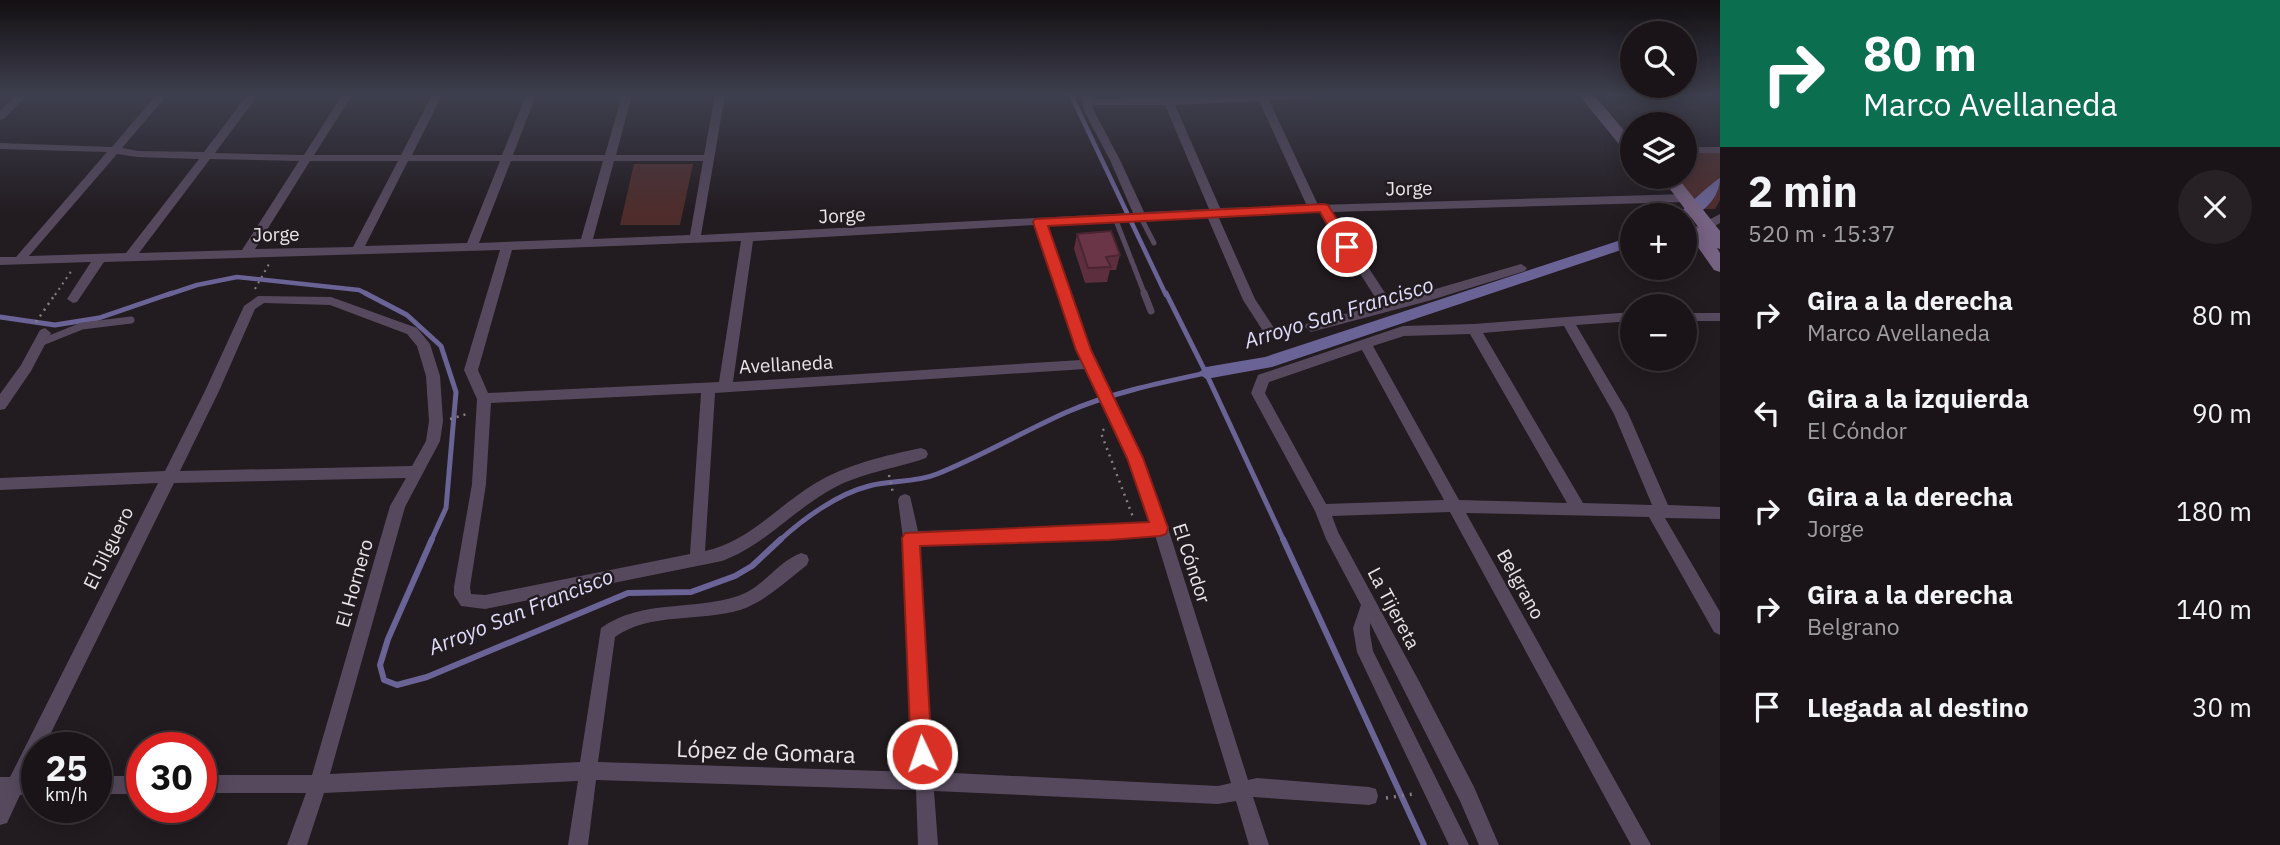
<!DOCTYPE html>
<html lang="es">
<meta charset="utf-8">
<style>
body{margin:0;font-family:"IBM Plex Sans",sans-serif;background:#272125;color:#f1f3f6;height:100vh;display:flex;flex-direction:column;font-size:26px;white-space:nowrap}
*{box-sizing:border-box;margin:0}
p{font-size:23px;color:#9f9ea2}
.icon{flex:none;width:38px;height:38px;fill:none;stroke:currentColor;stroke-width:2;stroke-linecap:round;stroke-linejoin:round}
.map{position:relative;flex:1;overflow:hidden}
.sheet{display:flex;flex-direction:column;background:#1a1418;width:560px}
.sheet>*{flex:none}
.guide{background:#0b6e4f;color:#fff;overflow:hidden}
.fabs{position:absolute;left:1620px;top:21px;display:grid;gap:14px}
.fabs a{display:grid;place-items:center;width:77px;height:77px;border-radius:50%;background:#1a1418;box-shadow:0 4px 18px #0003,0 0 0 2px #383337;font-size:35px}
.speed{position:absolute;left:21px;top:732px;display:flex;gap:14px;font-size:35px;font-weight:700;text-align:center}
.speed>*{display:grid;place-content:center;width:91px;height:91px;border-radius:50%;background:#1a1418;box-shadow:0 4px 18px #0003,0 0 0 2px #383337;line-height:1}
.speed small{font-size:18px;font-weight:400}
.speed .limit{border:10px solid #d22;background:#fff;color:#111}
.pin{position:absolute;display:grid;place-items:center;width:60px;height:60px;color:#fff;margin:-30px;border:4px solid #fff;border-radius:50%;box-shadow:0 2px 7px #0007}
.me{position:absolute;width:77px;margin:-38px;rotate:357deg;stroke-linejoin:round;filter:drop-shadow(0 0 5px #0008)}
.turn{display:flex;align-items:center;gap:24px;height:147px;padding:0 28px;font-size:32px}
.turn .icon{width:91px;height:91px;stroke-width:2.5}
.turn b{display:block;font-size:49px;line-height:60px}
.round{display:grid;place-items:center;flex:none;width:74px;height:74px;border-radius:37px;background:#272125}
.headline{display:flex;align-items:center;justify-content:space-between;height:119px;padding:0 28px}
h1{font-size:42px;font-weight:800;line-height:52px}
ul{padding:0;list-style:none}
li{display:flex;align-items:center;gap:21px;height:98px;padding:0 28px}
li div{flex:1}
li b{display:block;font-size:26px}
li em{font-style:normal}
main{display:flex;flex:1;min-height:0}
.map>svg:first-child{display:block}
.green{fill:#4e2c2b}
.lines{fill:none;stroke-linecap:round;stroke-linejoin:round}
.stream-far2{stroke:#6a6396;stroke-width:4.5}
.stream-far1{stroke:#6a6396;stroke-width:5}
.stream{stroke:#6a6396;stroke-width:6}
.canal{fill:#6a6396;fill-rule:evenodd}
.path-far2{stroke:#857f83;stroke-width:2;stroke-dasharray:2 4.5;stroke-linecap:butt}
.path-far1{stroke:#857f83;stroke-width:2.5;stroke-dasharray:2 5;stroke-linecap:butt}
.path{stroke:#857f83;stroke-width:3.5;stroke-dasharray:2 6;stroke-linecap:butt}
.service-far1{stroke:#56495d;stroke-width:5}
.service{stroke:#56495d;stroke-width:7}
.minor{fill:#56495d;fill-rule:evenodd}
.secondary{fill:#766282;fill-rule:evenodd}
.wall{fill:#5c2e3e}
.building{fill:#6b3548;stroke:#4b2532;stroke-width:2}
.route{fill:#d93025;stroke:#8d1f18;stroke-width:2}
.labels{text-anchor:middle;stroke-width:5;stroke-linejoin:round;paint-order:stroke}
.street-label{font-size:19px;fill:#eae5e9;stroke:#221b20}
.water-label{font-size:21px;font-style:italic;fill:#e0ddfd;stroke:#221b20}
.near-street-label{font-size:23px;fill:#eae5e9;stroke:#221b20}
</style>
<main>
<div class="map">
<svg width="1720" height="845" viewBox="0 0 1720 845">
<rect width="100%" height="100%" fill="#221b20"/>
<g class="green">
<polygon points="1685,153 1720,153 1720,200 1715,209 1701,209 1676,177 1685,177"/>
<polygon points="634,164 693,164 680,225 620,225"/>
</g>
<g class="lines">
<g class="stream-far2">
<polyline points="1071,95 1166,295"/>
<polyline points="167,295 197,285 237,277 359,290 369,295"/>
</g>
<g class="stream-far1">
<polyline points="365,293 407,315 441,346 456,392 446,508 431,541"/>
<polyline points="1166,293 1206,373 1284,541"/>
<polyline points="0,317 55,325 99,318 172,293"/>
<path d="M779,541c24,-22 58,-47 90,-55 23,-6 46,-3 68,-12 45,-18 87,-43 130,-62 44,-19 92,-29 139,-39"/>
</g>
<g class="stream">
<polyline points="432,539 388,639 380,665 384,680 397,685 427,677 628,593 691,592 735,576 752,566 781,539"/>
<polyline points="1283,539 1424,845"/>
</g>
<g class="canal">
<path d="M1720,178c0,19 -16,35 -35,42v-5h-7c4,-5 37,-35 42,-37z"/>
<polygon points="1633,236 1633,246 1272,367 1206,379 1198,373 1206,367 1265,357"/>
</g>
<g class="path-far2">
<polyline points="255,289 269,264"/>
<polyline points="55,295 72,270"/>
</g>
<g class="path-far1">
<polyline points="36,322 56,293"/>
<polyline points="450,419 467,414"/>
<polyline points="1104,429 1101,433 1133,517"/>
<polyline points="889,475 893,493"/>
</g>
<polyline class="path" points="1386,798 1414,794"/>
<g class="service-far1">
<polyline points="1140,216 1154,243"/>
<polyline points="1115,218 1145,295"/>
</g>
<g class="service">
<polyline points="1144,293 1151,311"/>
<polyline points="42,342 82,326 131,320"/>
</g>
<g class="minor">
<polygon points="16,95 27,95 4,119 0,120 0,111"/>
<path d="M156,95h11l-45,53 16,3 66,1 43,-57h11l-43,58 89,2 38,-60h10l-38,60h87l31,-60h10l-30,60h90l24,-60h10l-23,60h92l17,-60h10l-16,60h88l11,-60h10l-24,140 432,-22 -23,-53 -26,-49 -2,-16h10l1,4 229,-4 -5,3 -48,2 49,105 368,-11 6,4 -6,4 -354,10 59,90 130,-38 6,4 -2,3 -97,30 -117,31 -6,-5 1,-3 74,-19 -59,-93 -103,4 37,83 19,29 -6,5 -5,-2 -20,-31 -36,-84 -160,9 43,125 52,109 26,69 80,252 9,-2 112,9 7,2 2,7 -2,7 -7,2 -116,-8 16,48h-20l-13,-44 -18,3 -284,-13 4,54h-20l-2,-55 -320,-10 -8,65h-20l10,-64 -254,12 -17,52h-20l19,-52h-105v-18h111l78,-269 16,-28 -232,5 -130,264h-7v14l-7,15h7v18l-17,1 -13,28 -7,2v-48h10l148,-294 -158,7v-12l165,-7 40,-80 39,-85 14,-10 73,1 86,31 13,16 10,32 3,45 -3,20 -35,66 -75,267 250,-12 21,-134c40,-29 92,-17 137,-32 25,-8 39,-34 63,-43l6,2 2,5 -2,5c-22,17 -41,36 -67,45 -39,12 -91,2 -125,27l-17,125 317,10 -12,-234 -5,-38 2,-4 5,-2 5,2 8,35 191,-5 41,-4 -22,-63 -43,-90 -370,24 -10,158c43,-9 73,-45 109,-67 33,-20 70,-28 107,-36l5,2 2,4 -2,4c-35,12 -69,15 -101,35 -35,21 -64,54 -103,68l-237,48 -24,-3 -7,-11v-8l18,-103 5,-85 -13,-29 36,-120 -396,12 -27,40 -4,1 -6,-4 24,-37 -91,3v-8h16l91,-105 -107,-3v-6l112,4zM1259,101l48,105 -87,2 -45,-103zM1093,105h72l44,104 -65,3 -24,-52 -26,-49zM117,154l21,3 61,2 -73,94 -97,3zM210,159l89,2 -57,89 -103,3zM310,161h88l-45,86 -98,2zM408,161h92l-33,82 -102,3zM511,161h92l-22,78 -102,4zM614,161h89l-13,74 -97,4zM1035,225l46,135 -348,22 20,-141zM741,241l-22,141 -231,11 -10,-23 34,-120zM264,303l66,2 77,29 10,12 9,30 3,45 -3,20 -14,25 -232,5 39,-80 36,-82zM701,393l-11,161 -205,41 -14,-1 -1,-7 16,-103 5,-81zM1155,535l76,248 -13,3 -285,-14 -14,-228 190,-4z"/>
<rect x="1685" y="147" width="35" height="6"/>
<polygon points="1720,214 1720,223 1701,234 1693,234 1693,228"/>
<path d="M1633,312v9l-57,4 52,88 40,92 52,2v12l-55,-1 55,94v23l-6,-3 -65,-115 -183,-4 185,332h-20l-181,-333 -118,4 6,16 82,151 54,104 25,58h-20l-19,-44 -90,-178v11l3,17 96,194h-20l-92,-193 -4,-24 8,-23 -35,-66 -11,-28 -64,-118 7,-18 145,-49 71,-2zM1564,326l50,88 38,91 -69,-2 -100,-170zM1470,334l97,169 -108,-3 -86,-154 31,-10zM1362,350l82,150 -118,4 -61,-111 4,-11z"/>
<rect x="1685" y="313" width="35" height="8"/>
<polygon points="45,328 51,333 31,371 5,409 0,410 0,394 21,365 40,330"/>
<rect x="96" y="776" width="46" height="18"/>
</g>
<g class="secondary">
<polygon points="1579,95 1594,95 1633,141 1633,156 1627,154"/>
<polygon points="1661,177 1677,177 1720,231 1720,249 1717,248 1720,253 1720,272 1714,270 1688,233 1691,229 1699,228"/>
</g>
</g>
<polygon class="wall" points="1077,234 1120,255 1116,270 1110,270 1107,282 1085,283 1074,249"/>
<polygon class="building" points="1111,231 1120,255 1106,257 1111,267 1088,268 1077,234"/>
<linearGradient id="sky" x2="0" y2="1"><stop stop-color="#130f12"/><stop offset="0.44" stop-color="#3e3f4e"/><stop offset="1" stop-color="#3e3f4e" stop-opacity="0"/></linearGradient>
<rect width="1720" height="214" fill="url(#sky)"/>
<polygon class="route" points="1324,204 1328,205 1354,247 1352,251 1342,251 1320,212 1048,226 1091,350 1143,458 1168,528 1166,534 1160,536 1109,540 920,546 932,754 929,761 922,764 914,761 911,754 902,538 905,533 1149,522 1127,458 1076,350 1033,222 1035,219"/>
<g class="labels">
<g class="street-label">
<text transform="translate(1409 188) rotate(-1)" y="7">Jorge</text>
<text transform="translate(842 215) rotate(-3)" y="7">Jorge</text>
<text transform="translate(276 234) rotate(-1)" y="7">Jorge</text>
<text transform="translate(786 364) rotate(-3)" y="7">Avellaneda</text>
<text transform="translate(108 548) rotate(-64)" y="7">El Jilguero</text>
<text transform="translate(1192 563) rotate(72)" y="7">El Cóndor</text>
<text transform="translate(354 583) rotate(-74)" y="7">El Hornero</text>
<text transform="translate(1521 584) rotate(61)" y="7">Belgrano</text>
<text transform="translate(1394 608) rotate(62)" y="7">La Tijereta</text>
</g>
<g class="water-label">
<text transform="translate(1339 313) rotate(-17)" y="7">Arroyo San Francisco</text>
<text transform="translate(521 612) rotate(-22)" y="7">Arroyo San Francisco</text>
</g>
<g class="near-street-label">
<text transform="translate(766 752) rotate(2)" y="8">López de Gomara</text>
</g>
</g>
</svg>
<div class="fabs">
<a><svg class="icon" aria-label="search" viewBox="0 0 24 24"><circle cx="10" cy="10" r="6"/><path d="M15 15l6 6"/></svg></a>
<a><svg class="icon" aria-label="layers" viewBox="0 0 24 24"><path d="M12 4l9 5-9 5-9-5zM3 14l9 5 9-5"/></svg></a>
<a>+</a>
<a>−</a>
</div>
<div class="speed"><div>25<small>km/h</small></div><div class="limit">30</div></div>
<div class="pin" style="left:1347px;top:247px;background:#d93025"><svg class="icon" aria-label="arrive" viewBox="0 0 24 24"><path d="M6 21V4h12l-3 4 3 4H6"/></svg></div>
<svg class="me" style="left:922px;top:754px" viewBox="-20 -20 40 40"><circle r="17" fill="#d93025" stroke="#fff" stroke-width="3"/><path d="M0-11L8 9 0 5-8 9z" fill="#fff"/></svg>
</div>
<section class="sheet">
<div class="guide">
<div class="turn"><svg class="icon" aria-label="right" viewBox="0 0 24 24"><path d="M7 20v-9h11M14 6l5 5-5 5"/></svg><div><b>80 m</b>Marco Avellaneda</div></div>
</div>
<div class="headline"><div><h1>2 min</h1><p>520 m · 15:37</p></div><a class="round"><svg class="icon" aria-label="close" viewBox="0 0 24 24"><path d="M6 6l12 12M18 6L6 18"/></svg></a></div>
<ul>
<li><svg class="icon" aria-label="right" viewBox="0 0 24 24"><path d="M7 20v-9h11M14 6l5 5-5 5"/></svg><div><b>Gira a la derecha</b><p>Marco Avellaneda</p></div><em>80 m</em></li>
<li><svg class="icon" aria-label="left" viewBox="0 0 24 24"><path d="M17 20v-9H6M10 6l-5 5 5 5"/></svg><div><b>Gira a la izquierda</b><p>El Cóndor</p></div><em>90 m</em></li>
<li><svg class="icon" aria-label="right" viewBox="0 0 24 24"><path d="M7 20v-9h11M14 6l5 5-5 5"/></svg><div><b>Gira a la derecha</b><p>Jorge</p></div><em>180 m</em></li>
<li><svg class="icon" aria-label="right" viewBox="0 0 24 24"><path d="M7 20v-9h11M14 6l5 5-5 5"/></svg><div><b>Gira a la derecha</b><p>Belgrano</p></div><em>140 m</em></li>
<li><svg class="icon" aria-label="arrive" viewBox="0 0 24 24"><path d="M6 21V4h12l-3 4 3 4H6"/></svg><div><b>Llegada al destino</b></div><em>30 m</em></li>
</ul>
</section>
</main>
